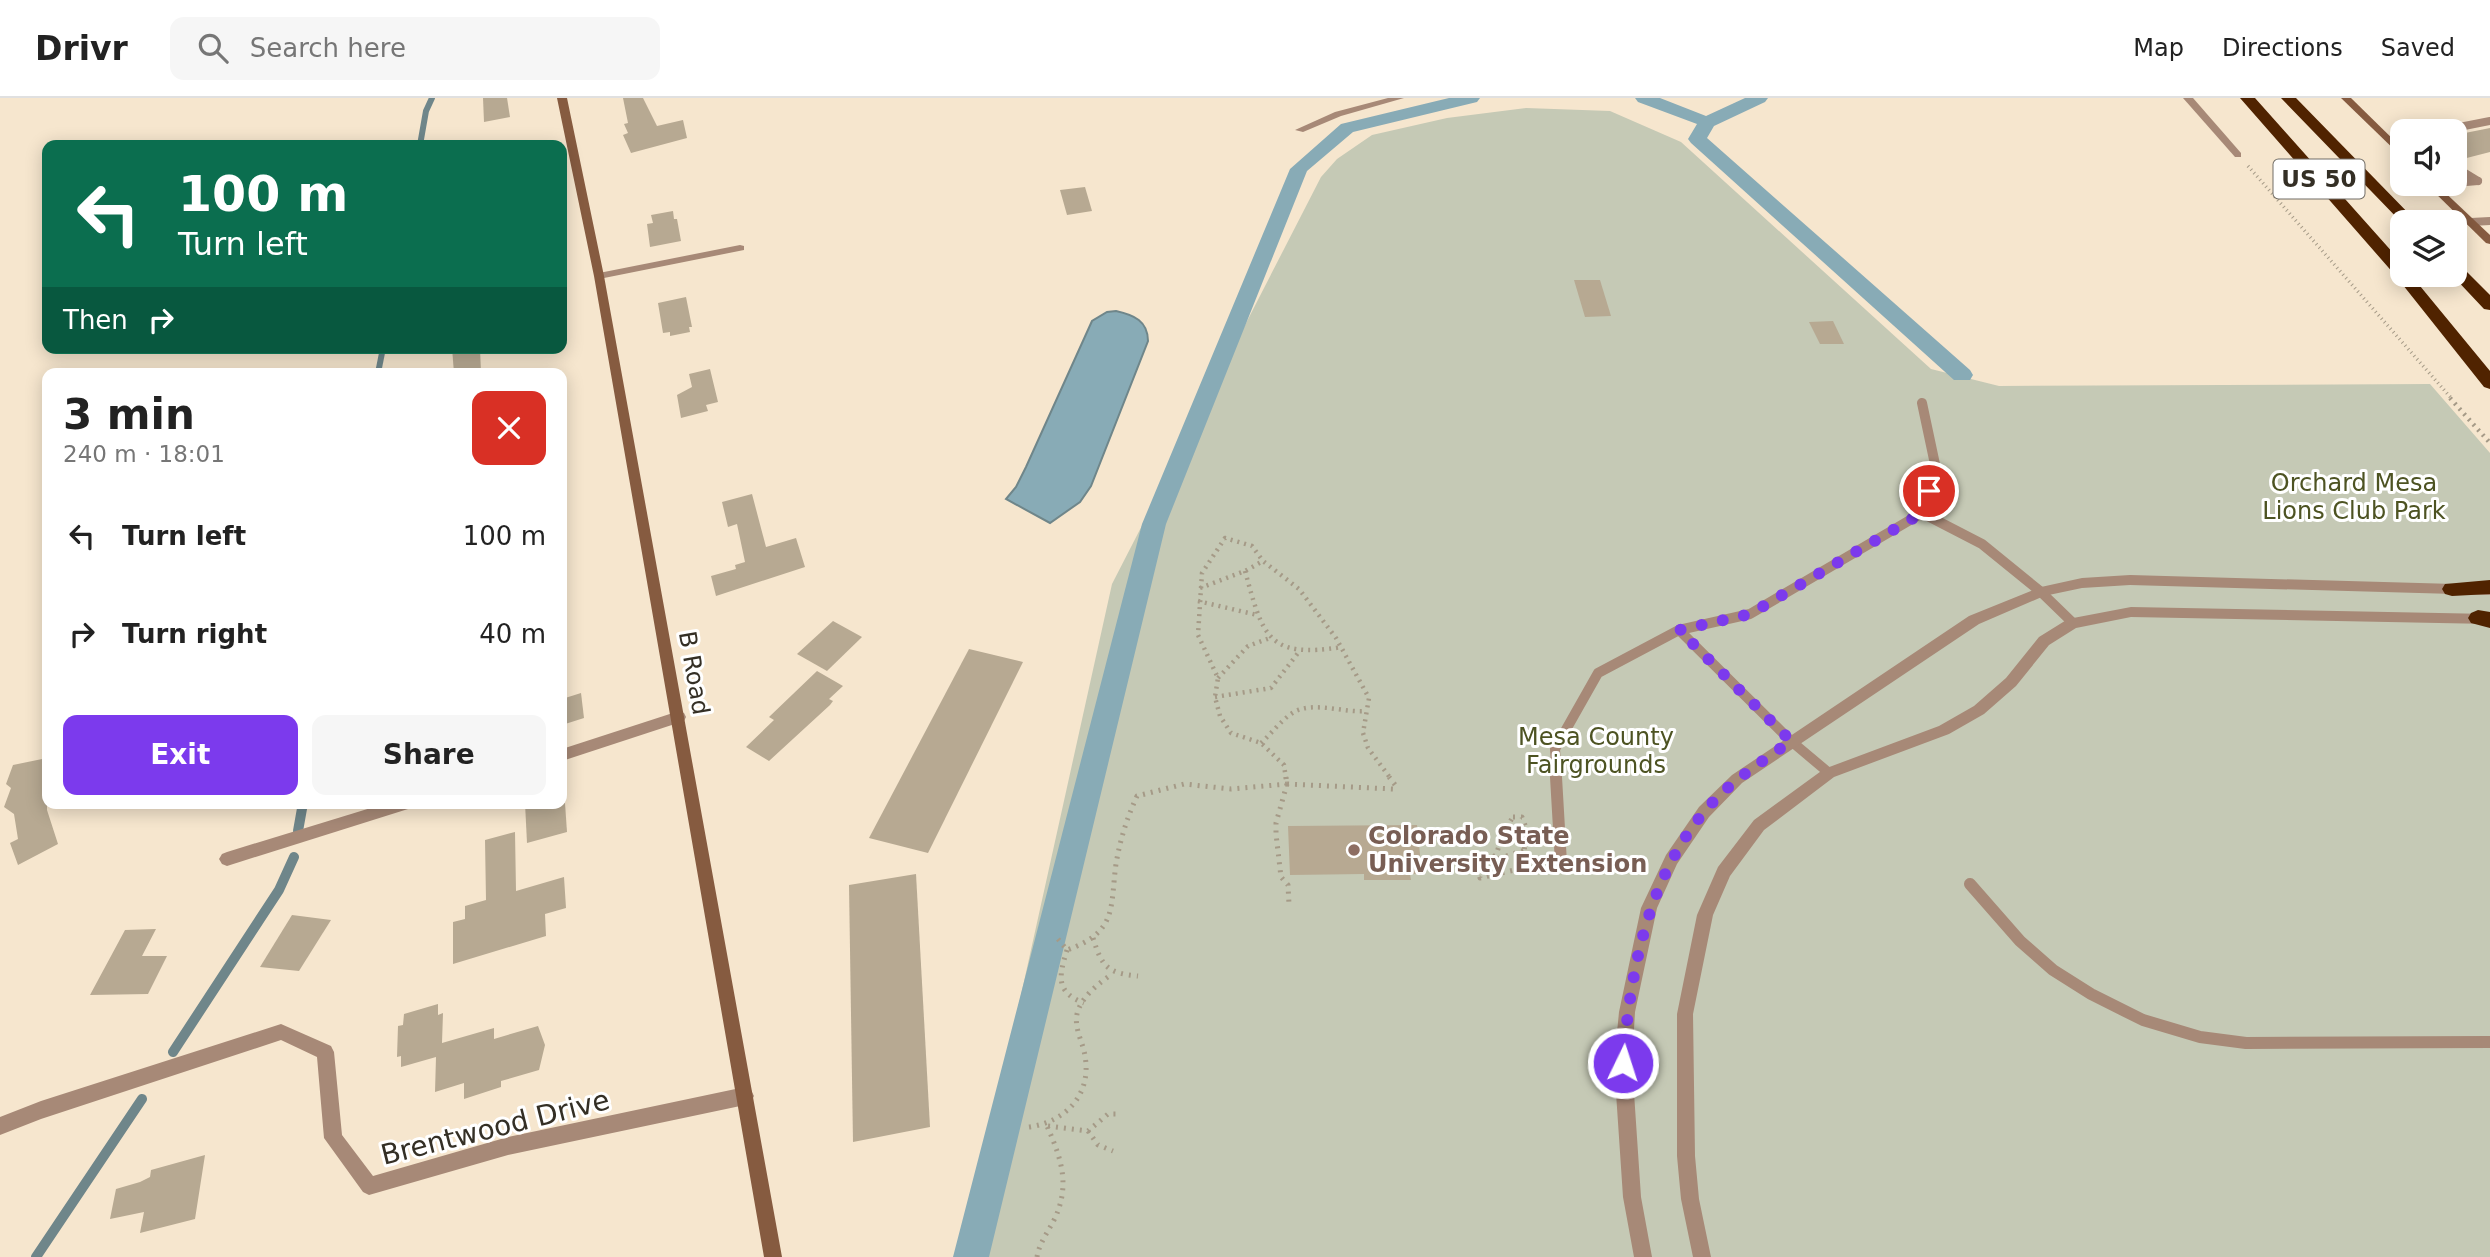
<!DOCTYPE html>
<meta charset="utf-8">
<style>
body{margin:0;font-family:"DejaVu Sans",sans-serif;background:#f6f6f6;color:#222;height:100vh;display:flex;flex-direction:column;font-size:26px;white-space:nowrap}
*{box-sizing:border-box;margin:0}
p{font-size:23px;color:#767676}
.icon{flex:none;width:38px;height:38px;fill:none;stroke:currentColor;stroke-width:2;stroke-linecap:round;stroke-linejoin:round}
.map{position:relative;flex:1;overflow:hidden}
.sheet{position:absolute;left:42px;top:270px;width:525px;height:441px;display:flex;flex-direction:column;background:#fff;border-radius:14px;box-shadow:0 4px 18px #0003}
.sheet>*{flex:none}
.banner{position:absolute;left:42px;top:42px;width:525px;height:214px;border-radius:14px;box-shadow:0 4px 18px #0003;background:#0b6e4f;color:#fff;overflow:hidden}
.tools{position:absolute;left:2390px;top:21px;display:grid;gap:14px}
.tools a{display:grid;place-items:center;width:77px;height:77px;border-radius:14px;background:#fff;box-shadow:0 4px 18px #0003;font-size:35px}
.pin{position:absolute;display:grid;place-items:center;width:60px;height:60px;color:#fff;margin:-30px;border:4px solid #fff;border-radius:50%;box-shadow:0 2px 7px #0007}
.me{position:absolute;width:77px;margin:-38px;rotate:4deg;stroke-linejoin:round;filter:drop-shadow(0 0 5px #0008)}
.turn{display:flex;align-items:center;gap:24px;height:147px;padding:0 21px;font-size:32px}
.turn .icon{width:91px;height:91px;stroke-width:2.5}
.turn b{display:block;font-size:49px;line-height:60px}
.then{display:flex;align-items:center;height:66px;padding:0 21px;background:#0003;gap:14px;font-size:26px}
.round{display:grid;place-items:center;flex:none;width:74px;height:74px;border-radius:14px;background:#f6f6f6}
.headline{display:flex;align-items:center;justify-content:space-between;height:119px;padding:0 21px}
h1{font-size:42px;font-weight:700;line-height:52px}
.button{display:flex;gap:14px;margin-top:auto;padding:14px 21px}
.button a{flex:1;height:80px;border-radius:14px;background:#7c3aed;color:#fff;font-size:28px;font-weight:700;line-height:80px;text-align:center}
.button a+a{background:#f6f6f6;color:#222}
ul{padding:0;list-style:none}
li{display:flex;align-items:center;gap:21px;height:98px;padding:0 21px}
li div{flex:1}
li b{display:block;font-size:26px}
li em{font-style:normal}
header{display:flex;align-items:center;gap:42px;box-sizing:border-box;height:98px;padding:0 35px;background:#fff;border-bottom:2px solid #e0e0e0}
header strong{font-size:33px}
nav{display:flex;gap:38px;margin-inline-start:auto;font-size:24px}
.search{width:490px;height:63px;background:#f6f6f6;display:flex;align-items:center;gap:18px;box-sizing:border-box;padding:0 24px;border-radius:14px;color:#767676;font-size:26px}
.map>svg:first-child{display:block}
.green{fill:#c5c9b5}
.water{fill:#88abb6;stroke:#6f868a;stroke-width:2}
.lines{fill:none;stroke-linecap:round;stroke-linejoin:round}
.stream-far1{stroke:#6f868a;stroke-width:6}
.stream{stroke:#6f868a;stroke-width:10}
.canal{fill:#88abb6;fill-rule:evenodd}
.building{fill:#b7a992}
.path-far2{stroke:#a59a87;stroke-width:3.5;stroke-dasharray:1 3.5;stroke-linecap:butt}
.path-far1{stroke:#a59a87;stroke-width:4.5;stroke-dasharray:2 5;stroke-linecap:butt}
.path{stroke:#a59a87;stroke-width:5;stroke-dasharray:2 6;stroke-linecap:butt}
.lane-far2{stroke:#a78977;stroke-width:8}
.lane-far1{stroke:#a78977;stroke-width:10}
.lane{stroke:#a78977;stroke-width:12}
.street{fill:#a78977;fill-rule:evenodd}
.secondary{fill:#865b40;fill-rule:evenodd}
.highway{fill:#502300;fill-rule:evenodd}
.route{stroke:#7c3aed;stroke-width:12;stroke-dasharray:0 21.6}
.education-dot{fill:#8d6e63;stroke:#fff;stroke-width:2.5}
.labels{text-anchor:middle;stroke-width:6;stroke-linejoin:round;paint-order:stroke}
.shield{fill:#fff;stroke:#716d66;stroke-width:2}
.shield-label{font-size:23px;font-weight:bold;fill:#342f25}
.park-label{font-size:24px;fill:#4d5322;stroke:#fff}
.street-label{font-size:24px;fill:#342f25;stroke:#fff}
.education-label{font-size:24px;font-weight:bold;fill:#785e54;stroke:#fff;text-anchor:start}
.near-street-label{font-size:28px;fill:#342f25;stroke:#fff}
</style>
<header>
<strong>Drivr</strong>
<div class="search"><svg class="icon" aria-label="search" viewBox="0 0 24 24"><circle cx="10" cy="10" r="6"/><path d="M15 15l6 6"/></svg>Search here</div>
<nav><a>Map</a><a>Directions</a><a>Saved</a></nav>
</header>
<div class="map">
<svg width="2490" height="1159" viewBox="0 0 2490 1159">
<rect width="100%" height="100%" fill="#f6e6ce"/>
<polygon class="green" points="1526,10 1610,13 1681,44 1931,271 1999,288 2430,286 2490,355 2490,1159 963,1159 1112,486 1321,79 1337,61 1372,37 1447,20"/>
<path class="water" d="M1116,213c18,4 32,10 32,30l-57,145 -11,16 -30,21 -44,-24 10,-12 10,-20 66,-146 15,-9z"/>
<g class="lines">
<g class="stream-far1">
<polyline points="420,47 426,13 432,0"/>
<polyline points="378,275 383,250"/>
</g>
<g class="stream">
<polyline points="298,733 303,705"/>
<polyline points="173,954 279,792 294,759"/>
<polyline points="36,1159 142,1001"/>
</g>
<g class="canal">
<polygon points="1449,0 1480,0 1477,4 1353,34 1307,73 1166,426 989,1159 953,1159 1142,426 1290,71 1341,26"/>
<polygon points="1635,0 1660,0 1706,18 1745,0 1768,0 1765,4 1714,28 1707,40 1970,272 1973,277 1970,282 1954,282 1691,45 1688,41 1697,26 1638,4"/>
</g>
</g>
<g class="building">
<polygon points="483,0 507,0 510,19 484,24"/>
<polygon points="623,0 643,0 657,28 683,22 687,40 631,55 623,37 628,35 624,26 628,25"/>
<polygon points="2490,30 2490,54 2455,63 2455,37"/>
<polygon points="1085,89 1092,113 1067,117 1060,92"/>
<polygon points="673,113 674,121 677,121 681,143 650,149 647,126 653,125 651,117"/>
<polygon points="1574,182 1600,182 1611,218 1585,219"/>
<polygon points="686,199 692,229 689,229 690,234 670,238 670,234 663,235 658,205"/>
<polygon points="1833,223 1844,246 1820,246 1809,224"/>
<polygon points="452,250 480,250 481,275 454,275"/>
<polygon points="710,271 718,304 706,307 708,313 681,320 677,297 692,289 689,276"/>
<polygon points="752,396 766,449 796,440 805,469 716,498 711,478 736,471 735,467 745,464 737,426 728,429 722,404"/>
<polygon points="833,523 862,539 827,573 797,556"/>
<polygon points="969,551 1023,564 928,755 869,740"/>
<polygon points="817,573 843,588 829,601 833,603 830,607 769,663 746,649 774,622 769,619"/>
<polygon points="581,595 584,620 562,627 562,601"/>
<polygon points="47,660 47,712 58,746 18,767 10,745 18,741 14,716 4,709 11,690 6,686 13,667"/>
<polygon points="525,705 565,705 567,734 527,745"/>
<polygon points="1417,727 1422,776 1410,776 1411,782 1364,782 1364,776 1290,777 1288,728"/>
<polygon points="515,734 516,793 564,779 566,810 545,816 546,838 453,866 453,824 465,821 465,808 486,802 485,742"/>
<polygon points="916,776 930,1029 853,1044 849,787"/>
<polygon points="292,817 331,822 299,873 260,869"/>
<polygon points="156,831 142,858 167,858 148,896 90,897 125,832"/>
<polygon points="438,906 438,917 443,915 442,945 494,930 494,941 538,928 545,947 539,972 501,983 501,989 464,1001 464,985 435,994 436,959 401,969 401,958 397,959 398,928 403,927 404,916"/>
<polygon points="205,1057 195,1121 140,1135 144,1114 110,1121 116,1091 140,1084 150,1079 151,1072"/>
</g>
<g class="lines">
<polyline class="path-far2" points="2248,68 2452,301"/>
<g class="path-far1">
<polyline points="2450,300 2490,345"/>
<path d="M1245,473c18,65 22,88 97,76"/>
<polyline points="1200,490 1245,473 1263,463"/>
<polyline points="1198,503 1257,517"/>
<polyline points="1218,580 1248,548 1270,540"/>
<polyline points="1215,599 1271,590 1298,555"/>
<path d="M1261,645c11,-10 20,-23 33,-31 20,-11 50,1 72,-1"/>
<polyline points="1286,681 1284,667 1261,645 1231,635 1220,618 1215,599 1218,580 1198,537 1202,475 1225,440 1252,448 1263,463 1299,491 1336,540 1369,600 1363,635 1368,650 1391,681"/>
</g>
<g class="path">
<polyline points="1286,679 1287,686"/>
<polyline points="1287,686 1393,691 1396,688 1389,679"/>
<polyline points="1287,686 1276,725 1276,736 1281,779 1288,787 1289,806"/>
<polygon points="1513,719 1522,719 1526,730 1523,770 1480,780 1478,767 1496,757 1504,733"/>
<polyline points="1491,763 1525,752"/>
<polyline points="1478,767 1481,752"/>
<path d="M1093,840c9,29 14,35 45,38"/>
<path d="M1058,841l9,11c51,-18 43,-43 49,-86 4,-24 11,-46 21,-68l47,-12 47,5 56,-5"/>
<path d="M1067,852c-8,26 -12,42 17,53"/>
<polyline points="1048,1028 1088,1033 1108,1016 1118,1016"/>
<path d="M1029,1029c36,-5 63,-32 56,-71 -2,-14 -11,-27 -8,-42 4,-17 22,-31 35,-40"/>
<polyline points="1088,1033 1098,1047 1113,1053"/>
<path d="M1037,1159c2,-13 10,-24 16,-35 18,-35 9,-62 -6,-96"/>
</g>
<g class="lane-far2">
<polyline points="2439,33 2490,23"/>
<polyline points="2455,69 2478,83"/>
<polyline points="2455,85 2478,83"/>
<polyline points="2471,124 2490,123"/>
</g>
<g class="lane-far1">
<polyline points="1922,415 1982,446 2041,494 2073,525"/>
<polyline points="1679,532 1791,643 1829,675"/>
<polyline points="1557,681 1555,651 1598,575 1679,532 1750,516 1922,415 1936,371 1922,305"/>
</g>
<g class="lane">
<polyline points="1556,679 1561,765"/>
<polyline points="1970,786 2020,843 2053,872 2091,896 2143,922 2200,939 2246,945 2490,944"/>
</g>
<g class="street">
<polygon points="1388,0 1404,0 1341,18 1303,34 1295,32 1335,14"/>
<polygon points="2183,0 2193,0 2241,55 2241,59 2235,59"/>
<polygon points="740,147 744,148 744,152 599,181 594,178 599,175"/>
<polygon points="2130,477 2490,487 2490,497 2130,487 2082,490 2044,498 1979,526 1742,685 1709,719 1677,766 1657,810 1635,914 1632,965 1641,1099 1652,1159 1634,1159 1623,1099 1614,965 1619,914 1641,810 1666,757 1699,709 1732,677 1969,518 2041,489 2082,480"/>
<polygon points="2131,509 2490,516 2490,526 2131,519 2076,530 2049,547 2016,588 1984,616 1949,636 1834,679 1764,732 1730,778 1713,817 1693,916 1695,1058 1699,1101 1711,1159 1693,1159 1681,1101 1677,1058 1677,916 1697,817 1718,769 1754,722 1824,671 1939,628 1974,608 2006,580 2039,539 2068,521"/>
<polygon points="679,613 684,615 686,619 684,623 562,663 562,651"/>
<polygon points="387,705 415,705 413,709 408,711 227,768 222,766 219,761 222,756 227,754"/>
<polygon points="281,926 331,948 334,954 342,1037 373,1078 508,1039 745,989 751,992 754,998 751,1004 745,1007 508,1057 369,1097 363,1094 324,1040 317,959 281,942 41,1021 0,1037 0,1019 41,1003"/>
</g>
<g class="secondary">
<polygon points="557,0 567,0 604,178 782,1159 764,1159 594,178"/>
<polygon points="2341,0 2351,0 2403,51 2403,60"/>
<polygon points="2426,86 2436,86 2490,137 2490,146 2486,145"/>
</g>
<g class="highway">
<polygon points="2240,0 2255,0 2403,166 2403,177 2411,177 2490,273 2490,291 2484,289 2395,177"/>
<polygon points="2281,0 2296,0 2417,124 2403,124 2403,126"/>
<polygon points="2455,166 2461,168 2490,197 2490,212 2484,211 2452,177 2455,177"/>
<polygon points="2490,482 2490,496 2452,498 2445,496 2442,491 2445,486"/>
<polygon points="2478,512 2490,514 2490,530 2471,525 2468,520 2471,515"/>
</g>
</g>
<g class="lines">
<path class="route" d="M1623,965c7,-88 23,-181 81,-251 24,-29 56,-49 87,-71l-112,-111 71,-16 172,-101 7,-22"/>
</g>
<circle class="education-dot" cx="1354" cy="752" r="7"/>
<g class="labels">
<rect class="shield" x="2273.5" y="61.5" width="91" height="39" rx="5"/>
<g class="shield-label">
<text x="2319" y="89">US 50</text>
</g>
<g class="park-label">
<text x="2354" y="393">Orchard Mesa<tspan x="2354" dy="28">Lions Club Park</tspan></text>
<text x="1596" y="647">Mesa County<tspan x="1596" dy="28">Fairgrounds</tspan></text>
</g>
<g class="street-label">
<text transform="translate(694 575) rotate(80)" y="8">B Road</text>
</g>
<g class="education-label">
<text x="1368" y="746">Colorado State<tspan x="1368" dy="28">University Extension</tspan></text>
</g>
<g class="near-street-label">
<text transform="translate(495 1029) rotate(-14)" y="10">Brentwood Drive</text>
</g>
</g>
</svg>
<div class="tools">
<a><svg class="icon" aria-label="sound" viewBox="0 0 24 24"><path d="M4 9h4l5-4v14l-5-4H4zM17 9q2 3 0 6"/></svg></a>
<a><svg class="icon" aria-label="layers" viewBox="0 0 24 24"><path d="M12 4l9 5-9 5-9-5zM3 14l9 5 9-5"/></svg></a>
</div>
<div class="pin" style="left:1929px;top:393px;background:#d93025"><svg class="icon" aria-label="arrive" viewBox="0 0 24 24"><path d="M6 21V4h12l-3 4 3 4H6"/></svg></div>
<svg class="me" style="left:1623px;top:965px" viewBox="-20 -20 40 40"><circle r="17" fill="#7c3aed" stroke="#fff" stroke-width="3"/><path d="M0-11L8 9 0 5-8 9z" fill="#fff"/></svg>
<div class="banner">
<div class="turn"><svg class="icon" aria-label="left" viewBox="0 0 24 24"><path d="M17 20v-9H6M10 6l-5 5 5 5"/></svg><div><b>100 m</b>Turn left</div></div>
<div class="then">Then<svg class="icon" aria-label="right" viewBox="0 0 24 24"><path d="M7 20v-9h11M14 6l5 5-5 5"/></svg></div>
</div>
<section class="sheet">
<div class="headline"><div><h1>3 min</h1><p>240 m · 18:01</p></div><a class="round" style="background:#d93025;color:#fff"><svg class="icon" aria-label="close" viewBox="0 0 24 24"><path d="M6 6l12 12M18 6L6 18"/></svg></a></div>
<ul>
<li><svg class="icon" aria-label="left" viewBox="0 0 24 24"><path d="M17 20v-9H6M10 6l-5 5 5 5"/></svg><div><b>Turn left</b></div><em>100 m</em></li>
<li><svg class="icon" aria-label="right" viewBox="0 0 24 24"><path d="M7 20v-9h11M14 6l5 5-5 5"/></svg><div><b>Turn right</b></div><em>40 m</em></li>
</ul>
<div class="button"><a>Exit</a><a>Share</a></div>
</section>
</div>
